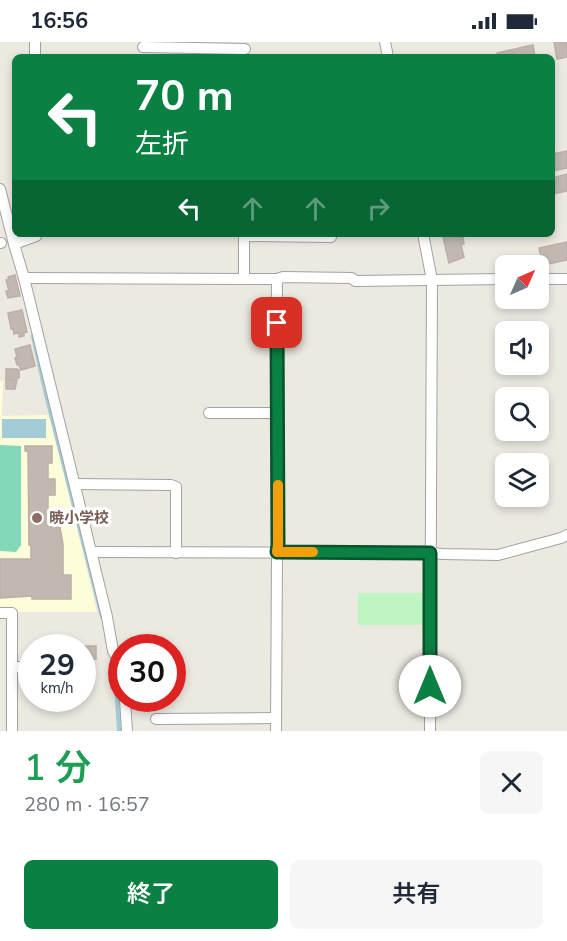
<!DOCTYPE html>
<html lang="ja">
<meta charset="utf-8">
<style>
body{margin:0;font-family:"Nunito Sans","Noto Sans JP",sans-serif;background:#f6f6f7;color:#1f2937;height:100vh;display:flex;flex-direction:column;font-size:22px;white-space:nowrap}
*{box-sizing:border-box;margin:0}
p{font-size:20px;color:#747a83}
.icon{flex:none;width:33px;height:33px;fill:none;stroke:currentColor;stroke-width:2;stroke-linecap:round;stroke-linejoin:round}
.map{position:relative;height:689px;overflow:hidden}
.panel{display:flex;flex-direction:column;background:#fff;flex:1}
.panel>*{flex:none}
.banner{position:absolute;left:12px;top:12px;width:543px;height:183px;border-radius:9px;box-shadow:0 3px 9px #0003;background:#0b8043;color:#fff;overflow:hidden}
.needle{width:39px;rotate:45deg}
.fabs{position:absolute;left:495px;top:213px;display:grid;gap:12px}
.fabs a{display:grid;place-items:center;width:54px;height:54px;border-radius:9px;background:#fff;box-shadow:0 3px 9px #0003;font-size:30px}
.speed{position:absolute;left:18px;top:592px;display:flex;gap:12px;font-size:30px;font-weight:700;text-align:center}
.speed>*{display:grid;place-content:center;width:78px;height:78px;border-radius:50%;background:#fff;box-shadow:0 3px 9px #0003;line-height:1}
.speed small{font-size:15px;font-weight:400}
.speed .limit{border:9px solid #d22;background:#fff;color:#111}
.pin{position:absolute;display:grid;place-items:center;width:51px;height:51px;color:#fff;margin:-26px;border-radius:12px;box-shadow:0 3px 9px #0006}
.me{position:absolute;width:66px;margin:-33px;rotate:0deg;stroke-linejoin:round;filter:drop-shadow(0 0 4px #0008)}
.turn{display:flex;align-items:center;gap:21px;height:126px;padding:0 24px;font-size:27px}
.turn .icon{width:78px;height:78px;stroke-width:2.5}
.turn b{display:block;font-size:42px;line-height:51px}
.lanes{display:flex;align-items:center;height:57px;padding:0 24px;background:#0003;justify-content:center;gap:30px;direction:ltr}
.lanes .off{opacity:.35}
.round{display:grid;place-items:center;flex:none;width:63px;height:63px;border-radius:9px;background:#f6f6f7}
.summary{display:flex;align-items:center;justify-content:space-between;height:102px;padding:0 24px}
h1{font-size:36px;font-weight:600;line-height:45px;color:#1e9e55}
.cta{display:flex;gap:12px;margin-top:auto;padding:12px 24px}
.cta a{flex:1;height:69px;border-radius:9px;background:#0b8043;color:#fff;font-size:24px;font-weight:600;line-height:69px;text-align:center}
.cta a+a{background:#f6f6f7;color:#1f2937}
.status{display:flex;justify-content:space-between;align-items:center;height:42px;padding:0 30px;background:#fff;direction:ltr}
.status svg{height:16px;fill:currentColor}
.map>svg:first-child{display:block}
.education{fill:#fdfdd9}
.park{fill:#bef6c3}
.pitch{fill:#82d8b8}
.water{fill:#a3cbd8}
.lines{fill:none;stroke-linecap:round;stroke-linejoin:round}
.stream{stroke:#a3cbd8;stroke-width:4}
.building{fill:#c0b8b1;stroke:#bdafa4;stroke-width:1.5}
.street-casing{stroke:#a2a2a2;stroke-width:12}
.street{stroke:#fff;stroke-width:10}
.route-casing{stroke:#07532c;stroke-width:15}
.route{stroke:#0b8043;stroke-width:10}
.slow{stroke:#f59e0b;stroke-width:10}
.education-dot{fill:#8d6e63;stroke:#fff;stroke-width:2}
.labels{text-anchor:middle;stroke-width:6;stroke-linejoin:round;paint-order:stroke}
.education-label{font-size:15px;font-weight:bold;fill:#785e54;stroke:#fff;text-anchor:start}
</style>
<div class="status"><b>16:56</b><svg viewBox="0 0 49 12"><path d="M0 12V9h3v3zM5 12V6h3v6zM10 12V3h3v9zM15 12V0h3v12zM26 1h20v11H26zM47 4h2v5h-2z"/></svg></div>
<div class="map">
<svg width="567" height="689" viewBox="0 0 567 689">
<rect width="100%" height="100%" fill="#ece9e1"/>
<polygon class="education" points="0,339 3,339 2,374 48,373 52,382 97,570 0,570"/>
<rect class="park" x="358" y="551" width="65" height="32"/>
<polygon class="pitch" points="0,403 21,404 21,503 16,510 0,509"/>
<rect class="water" x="2" y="377" width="44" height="19"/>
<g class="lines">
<g class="stream">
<polyline points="33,294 46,353 102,575"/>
<polyline points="112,614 115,626 119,689"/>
</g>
</g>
<g class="building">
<polygon points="554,0 567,0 567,15 557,17"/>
<polygon points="533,3 535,15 498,15 497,11"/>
<polygon points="567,109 567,126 552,129 552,112"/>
<polygon points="567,132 567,149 552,152 552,136"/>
<polygon points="455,192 459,192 460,196 463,195 464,202 461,203 464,215 449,221 443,195"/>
<polygon points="567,200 567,218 543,223 539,206"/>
<polygon points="15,233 20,254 8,256 6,249 9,249 6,238 9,237 8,235"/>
<polygon points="22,268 27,290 24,291 24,294 19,295 19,291 14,292 13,287 11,287 8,271"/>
<polygon points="30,303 35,324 21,328 19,323 17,323 15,316 17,315 15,307"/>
<polygon points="6,327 17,327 17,328 19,328 19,336 6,336"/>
<polygon points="6,337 17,338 15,347 6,347"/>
<polygon points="25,404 52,404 52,421 48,421 48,437 55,437 55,453 48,453 48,485 60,485 63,502 63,533 71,533 71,557 32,557 32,554 0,556 0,517 31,517 31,503 29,503 28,409 25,409"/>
<polygon points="65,604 96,604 96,617 82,617 82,606 65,606"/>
</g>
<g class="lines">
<defs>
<g id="street">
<polyline points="35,0 35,15"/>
<polyline points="385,0 388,15"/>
<polyline points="143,5 245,7"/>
<polyline points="0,147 14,202 24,236 107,575 113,609 122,623"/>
<polyline points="423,192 432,238 430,689"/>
<polyline points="244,194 331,195"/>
<polyline points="0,201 1,201"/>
<polyline points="14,202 36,194 36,192"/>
<polyline points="24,236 244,237 277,237 283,235 352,236 355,239 506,237"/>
<polyline points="244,237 244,192"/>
<polyline points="538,237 567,237"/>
<polyline points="209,371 276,371"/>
<polyline points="75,442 171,443 176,445 176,511"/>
<polyline points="92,510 430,511 443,512 498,513 561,496 567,493"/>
<polyline points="0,571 12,571 12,689"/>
<polyline points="12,625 32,625"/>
<polyline points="125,657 127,689"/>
<polyline points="156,677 276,676"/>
<polyline points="276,689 277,510 278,503 276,371 277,237"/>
</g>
</defs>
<use href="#street" class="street-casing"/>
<use href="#street" class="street"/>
</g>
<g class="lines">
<defs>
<polyline id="route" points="277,281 278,503 277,510 430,511 430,644"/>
</defs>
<use href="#route" class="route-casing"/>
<use href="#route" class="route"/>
<polyline class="slow" points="278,443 278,503 277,510 313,510"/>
</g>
<circle class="education-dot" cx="37" cy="476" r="6"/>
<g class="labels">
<g class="education-label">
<text x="49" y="481">暁小学校</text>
</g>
</g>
</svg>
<div class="fabs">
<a><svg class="needle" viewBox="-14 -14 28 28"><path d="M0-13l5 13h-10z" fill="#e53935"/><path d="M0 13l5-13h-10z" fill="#747a83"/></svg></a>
<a><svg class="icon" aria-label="sound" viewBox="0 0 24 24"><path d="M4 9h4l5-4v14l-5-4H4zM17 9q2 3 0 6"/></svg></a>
<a><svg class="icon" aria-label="search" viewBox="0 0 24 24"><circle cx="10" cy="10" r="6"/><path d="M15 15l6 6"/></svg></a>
<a><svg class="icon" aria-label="layers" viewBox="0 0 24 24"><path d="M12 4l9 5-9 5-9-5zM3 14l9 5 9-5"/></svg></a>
</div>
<div class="speed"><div>29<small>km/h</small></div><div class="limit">30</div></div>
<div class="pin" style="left:277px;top:281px;background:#d93025"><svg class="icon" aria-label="arrive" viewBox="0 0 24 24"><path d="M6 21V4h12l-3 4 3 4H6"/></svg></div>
<svg class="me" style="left:430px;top:644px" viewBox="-20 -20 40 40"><circle r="19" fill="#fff"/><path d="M0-13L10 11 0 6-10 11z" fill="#0b8043"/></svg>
<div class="banner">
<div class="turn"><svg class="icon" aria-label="left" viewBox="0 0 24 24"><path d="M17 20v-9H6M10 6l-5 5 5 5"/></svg><div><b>70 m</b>左折</div></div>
<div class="lanes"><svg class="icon" aria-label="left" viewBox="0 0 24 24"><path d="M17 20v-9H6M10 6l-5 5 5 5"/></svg><svg class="icon off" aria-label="ahead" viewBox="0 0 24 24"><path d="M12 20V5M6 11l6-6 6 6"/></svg><svg class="icon off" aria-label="ahead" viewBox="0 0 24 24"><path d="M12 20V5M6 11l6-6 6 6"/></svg><svg class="icon off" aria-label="right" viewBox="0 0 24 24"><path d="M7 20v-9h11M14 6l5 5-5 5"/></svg></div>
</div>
</div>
<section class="panel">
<div class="summary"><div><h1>1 分</h1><p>280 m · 16:57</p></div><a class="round"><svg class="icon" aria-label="close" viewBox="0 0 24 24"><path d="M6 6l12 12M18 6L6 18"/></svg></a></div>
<div class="cta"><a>終了</a><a>共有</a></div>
</section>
